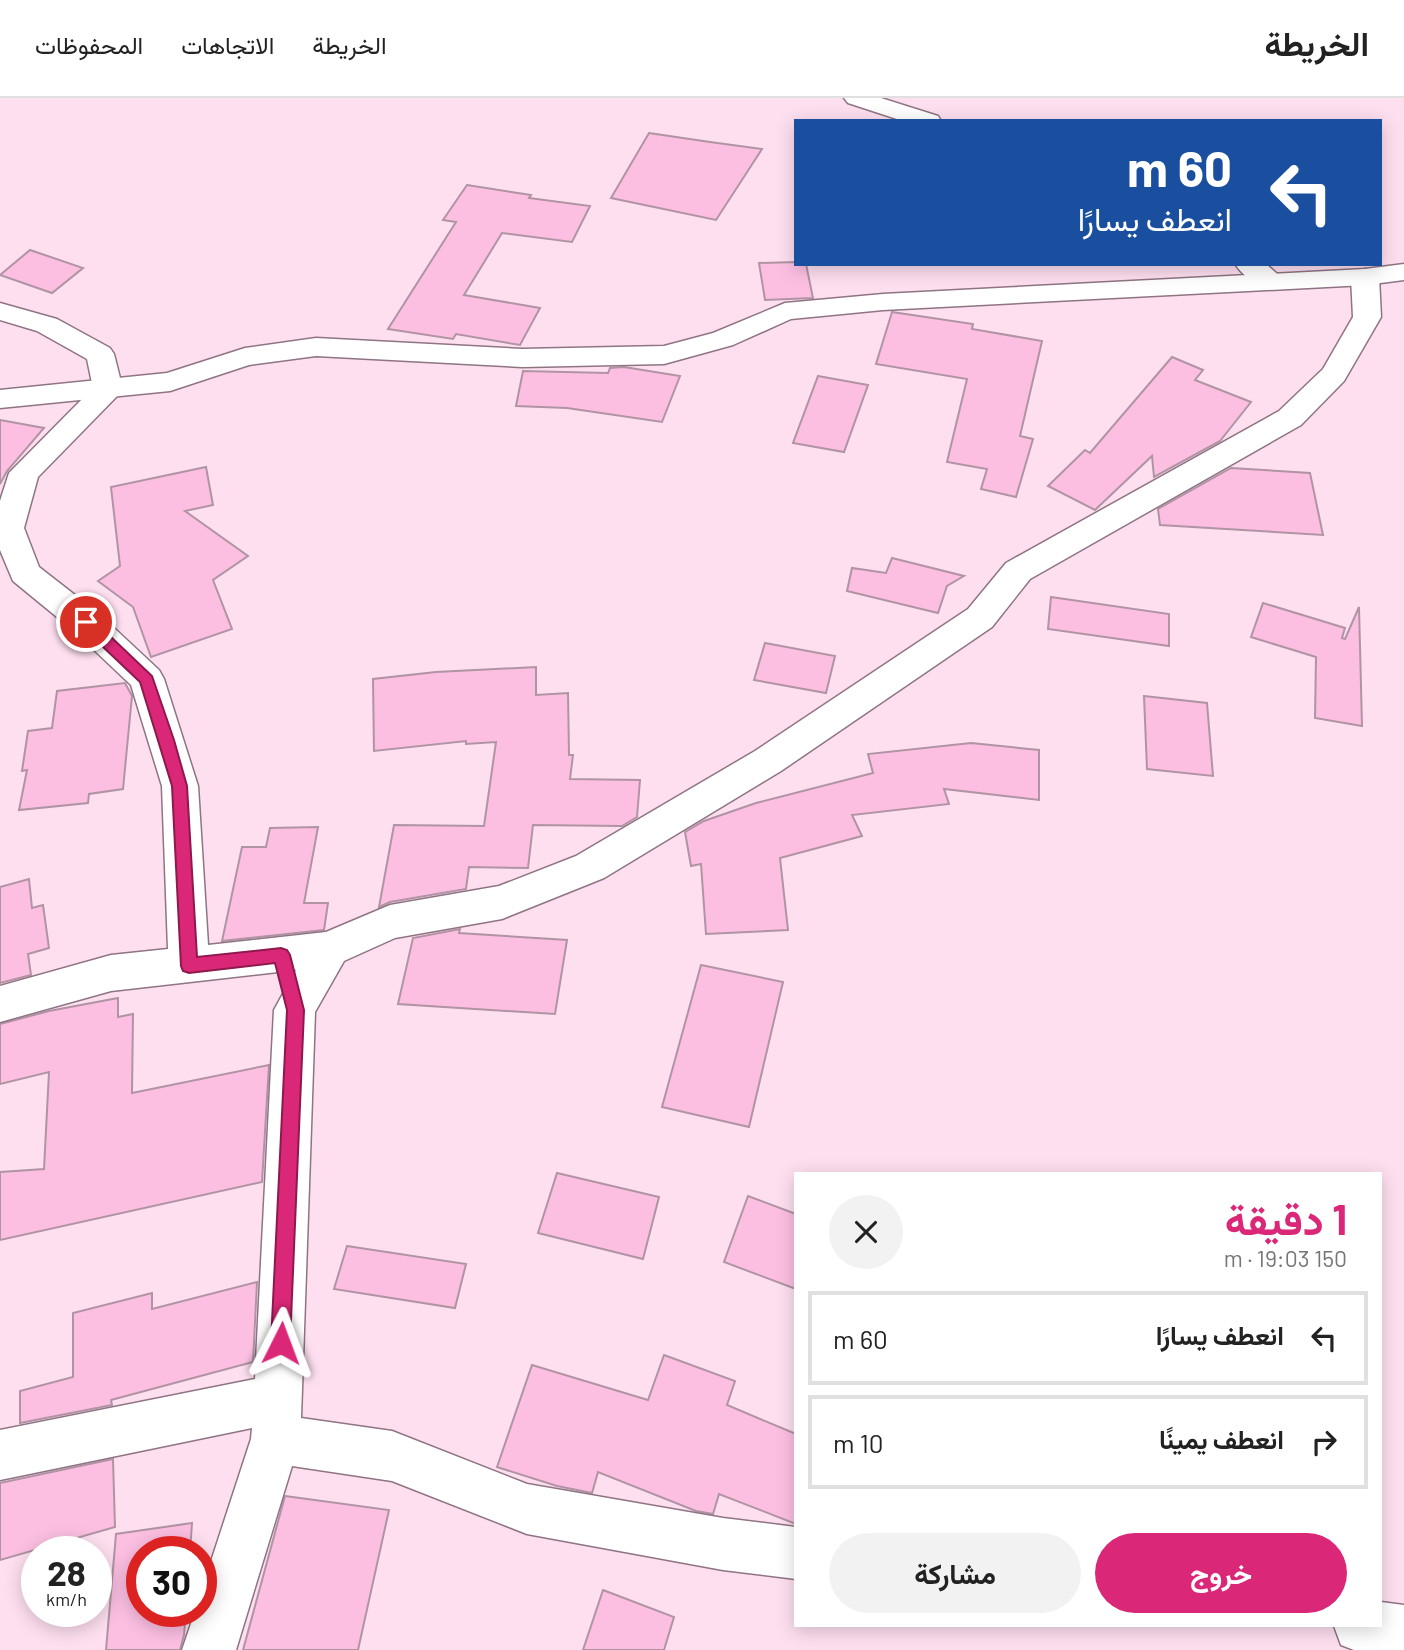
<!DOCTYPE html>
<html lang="ar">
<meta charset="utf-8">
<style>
body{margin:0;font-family:Barlow,Vazirmatn,sans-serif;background:#f2f2f2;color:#222;direction:rtl;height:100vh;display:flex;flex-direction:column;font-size:26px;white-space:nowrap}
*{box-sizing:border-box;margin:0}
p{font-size:23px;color:#767676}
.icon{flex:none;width:38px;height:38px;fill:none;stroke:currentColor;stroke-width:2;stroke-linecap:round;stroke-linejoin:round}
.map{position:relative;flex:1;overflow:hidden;direction:ltr}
.sheet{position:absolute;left:794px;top:1074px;width:588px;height:455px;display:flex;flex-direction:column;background:#fff;border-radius:0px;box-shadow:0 4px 18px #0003;direction:rtl}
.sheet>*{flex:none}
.banner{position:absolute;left:794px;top:21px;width:588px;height:147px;border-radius:0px;box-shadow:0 4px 18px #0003;direction:rtl;background:#1a4fa0;color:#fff;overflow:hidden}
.speed{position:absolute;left:21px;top:1438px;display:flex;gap:14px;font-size:35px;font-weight:700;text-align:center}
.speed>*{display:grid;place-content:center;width:91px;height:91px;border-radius:50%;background:#fff;box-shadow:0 4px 18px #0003;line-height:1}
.speed small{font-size:18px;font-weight:400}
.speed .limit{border:10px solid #d22;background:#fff;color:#111}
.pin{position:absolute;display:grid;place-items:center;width:60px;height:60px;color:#fff;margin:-30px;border:4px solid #fff;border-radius:50%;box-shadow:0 2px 7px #0007}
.me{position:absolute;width:77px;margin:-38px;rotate:3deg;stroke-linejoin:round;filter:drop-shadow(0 0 5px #0008)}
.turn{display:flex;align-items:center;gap:24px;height:147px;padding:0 35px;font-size:32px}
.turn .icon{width:91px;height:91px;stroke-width:2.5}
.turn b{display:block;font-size:49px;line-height:60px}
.round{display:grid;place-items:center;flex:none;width:74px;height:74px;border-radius:37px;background:#f2f2f2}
.overview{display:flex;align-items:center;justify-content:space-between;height:119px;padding:0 35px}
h1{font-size:42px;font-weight:700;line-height:52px;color:#db2777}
.primary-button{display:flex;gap:14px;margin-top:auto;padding:14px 35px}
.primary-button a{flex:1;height:80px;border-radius:42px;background:#db2777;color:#fff;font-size:28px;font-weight:700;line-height:80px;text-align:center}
.primary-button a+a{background:#f2f2f2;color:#222}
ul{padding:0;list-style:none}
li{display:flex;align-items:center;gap:21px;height:94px;margin:0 14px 10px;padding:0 21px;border:4px solid #e0e0e0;border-radius:0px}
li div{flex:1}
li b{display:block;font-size:26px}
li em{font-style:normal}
header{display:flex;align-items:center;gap:42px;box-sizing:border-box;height:98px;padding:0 35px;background:#fff;border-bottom:2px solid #e0e0e0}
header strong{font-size:33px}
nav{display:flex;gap:38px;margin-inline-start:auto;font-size:24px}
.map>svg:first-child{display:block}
.building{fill:#fcbfe2;stroke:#b094a4;stroke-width:2}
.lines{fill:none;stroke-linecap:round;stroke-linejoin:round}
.minor-casing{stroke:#8f7484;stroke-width:3}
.tertiary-casing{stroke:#8f7484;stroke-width:3}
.minor{fill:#fff;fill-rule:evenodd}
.tertiary{fill:#fff;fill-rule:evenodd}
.route{fill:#db2777;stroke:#8e194d;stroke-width:2}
</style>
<header>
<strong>الخريطة</strong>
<nav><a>الخريطة</a><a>الاتجاهات</a><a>المحفوظات</a></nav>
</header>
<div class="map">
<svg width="1404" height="1552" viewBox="0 0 1404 1552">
<rect width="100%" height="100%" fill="#fedff0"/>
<g class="building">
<polygon points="649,35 710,44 762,51 716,122 611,100"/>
<polygon points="467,87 531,97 529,100 590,108 572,144 502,135 464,197 540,210 520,247 456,236 453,241 388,231 456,124 443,122"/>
<polygon points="30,152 83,170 52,195 0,177"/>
<polygon points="796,164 796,166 806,166 813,200 765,202 759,165"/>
<polygon points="892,214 973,226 972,231 1042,243 1020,338 1033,341 1016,399 981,391 987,371 947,364 967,281 876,266"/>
<polygon points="1172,259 1203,272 1195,282 1251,304 1220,343 1154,379 1152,358 1095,412 1048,388 1085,352 1090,355"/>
<polygon points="624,269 680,278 662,324 567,310 516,308 523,273 608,275 610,270"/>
<polygon points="818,278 868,287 844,354 793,345"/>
<polygon points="0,322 44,330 7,373 0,386"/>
<polygon points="206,369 213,407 185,413 248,458 213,482 232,531 151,559 133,509 98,483 120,468 111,389"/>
<polygon points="1231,370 1310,375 1323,437 1160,427 1158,411"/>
<polygon points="892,460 964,478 947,488 938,515 847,493 852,470 886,475"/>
<polygon points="1051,499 1169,516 1169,548 1048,531"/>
<polygon points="1263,505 1345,530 1342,540 1345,541 1359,509 1362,628 1315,620 1316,559 1251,539"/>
<polygon points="765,545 835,558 826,595 754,582"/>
<polygon points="536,569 536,597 568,595 569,657 573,657 570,681 640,682 637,719 622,728 533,727 528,770 469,769 466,791 390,804 379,809 394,727 484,728 496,644 466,646 466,643 374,653 373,581 436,574"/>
<polygon points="125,585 132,598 123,691 89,696 88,705 19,712 27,672 22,673 28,633 52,630 57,593"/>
<polygon points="1144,598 1207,605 1213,678 1147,671"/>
<polygon points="971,645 1039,652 1039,702 944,691 949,706 852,717 862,738 780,760 788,832 706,836 701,766 691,768 685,734 704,723 756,705 873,675 868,656"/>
<polygon points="318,729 304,805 328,805 324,832 222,843 242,749 266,749 270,730"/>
<polygon points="29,781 32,810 43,807 49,850 28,856 31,877 0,885 0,789"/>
<polygon points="460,831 459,835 567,842 555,916 398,906 413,840"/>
<polygon points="701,867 783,884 749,1029 662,1009"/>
<polygon points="118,900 118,919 133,916 132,995 269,967 262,1084 0,1142 0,1074 44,1071 49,974 0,986 0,926 49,913"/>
<polygon points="557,1075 659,1099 643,1161 538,1135"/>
<polygon points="748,1098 796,1116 796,1191 724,1164"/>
<polygon points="347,1148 466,1166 455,1210 334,1191"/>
<polygon points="257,1184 253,1264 111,1302 112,1307 20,1325 20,1293 73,1279 73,1215 152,1195 152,1211"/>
<polygon points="664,1257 735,1283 727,1307 796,1336 796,1426 719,1396 713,1416 696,1413 598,1374 592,1395 557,1388 497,1369 532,1267 648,1302"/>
<polygon points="113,1361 115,1429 0,1462 0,1385"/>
<polygon points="285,1398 389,1412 358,1552 243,1552"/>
<polygon points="192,1425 190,1454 142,1454 142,1514 186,1514 184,1537 180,1552 106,1552 116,1436"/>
<polygon points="603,1492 674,1519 664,1552 583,1552"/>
</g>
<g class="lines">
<defs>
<g id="minor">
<polygon points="844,0 881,0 938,18 941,23 903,23 848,5"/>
<path d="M1235,166h31l20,18 -4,6c-18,4 -37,-9 -47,-24z"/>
<polygon points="1365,171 1375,173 1379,179 1381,219 1344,283 1301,327 1030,481 992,529 781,673 604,780 502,821 395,840 344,863 315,914 301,1320 392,1333 527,1386 723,1420 796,1429 796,1481 723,1472 527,1436 392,1383 292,1368 236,1552 182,1552 195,1514 201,1514 201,1494 251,1341 252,1330 0,1382 0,1332 255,1281 274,912 296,872 111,893 0,924 0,888 111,857 168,851 162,688 131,587 74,533 13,483 0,452 0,403 9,375 93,290 87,261 37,233 0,222 0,205 57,221 110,250 114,256 123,292 38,379 24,430 39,469 98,515 159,572 164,581 198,688 208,847 326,834 390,807 499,788 576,758 755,653 968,511 1006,465 1279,313 1323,271 1353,219 1351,179 1355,173"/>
<polygon points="1381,1504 1404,1507 1404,1552 1354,1552 1341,1547 1334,1528 1381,1528"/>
</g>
<polygon id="tertiary" points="1404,166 1404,182 1365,187 883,212 791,221 733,247 664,266 522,269 316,258 249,267 170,293 0,310 0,292 167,275 245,250 316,240 522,251 664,248 713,235 785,205 883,196 1365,171"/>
</defs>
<use href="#minor" class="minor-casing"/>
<use href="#tertiary" class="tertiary-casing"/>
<use href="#minor" class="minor"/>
<use href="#tertiary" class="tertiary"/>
</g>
<polygon class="route" points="86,519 91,520 152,578 174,642 187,688 197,859 281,850 287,852 290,857 304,912 290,1245 288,1252 281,1255 274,1252 271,1245 287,912 275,865 189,875 183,873 181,868 172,688 140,584 81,528 81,520"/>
</svg>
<div class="speed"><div>28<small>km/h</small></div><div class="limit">30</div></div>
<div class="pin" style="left:86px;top:524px;background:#d93025"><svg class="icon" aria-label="arrive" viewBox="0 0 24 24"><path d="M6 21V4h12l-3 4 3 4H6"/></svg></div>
<svg class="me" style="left:281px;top:1245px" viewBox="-20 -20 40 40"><path d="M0-17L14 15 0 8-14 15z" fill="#db2777" stroke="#fff" stroke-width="4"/></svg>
<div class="banner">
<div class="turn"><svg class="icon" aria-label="left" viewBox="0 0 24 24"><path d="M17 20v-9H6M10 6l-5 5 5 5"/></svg><div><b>60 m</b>انعطف يسارًا</div></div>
</div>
<section class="sheet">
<div class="overview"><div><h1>1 دقيقة</h1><p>150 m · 19:03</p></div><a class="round"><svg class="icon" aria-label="close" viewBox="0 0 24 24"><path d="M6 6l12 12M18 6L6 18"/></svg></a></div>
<ul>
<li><svg class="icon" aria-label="left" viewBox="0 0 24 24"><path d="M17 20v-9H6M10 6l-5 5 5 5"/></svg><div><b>انعطف يسارًا</b></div><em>60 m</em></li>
<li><svg class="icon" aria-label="right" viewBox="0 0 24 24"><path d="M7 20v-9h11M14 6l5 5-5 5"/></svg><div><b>انعطف يمينًا</b></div><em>10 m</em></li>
</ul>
<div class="primary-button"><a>خروج</a><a>مشاركة</a></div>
</section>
</div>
